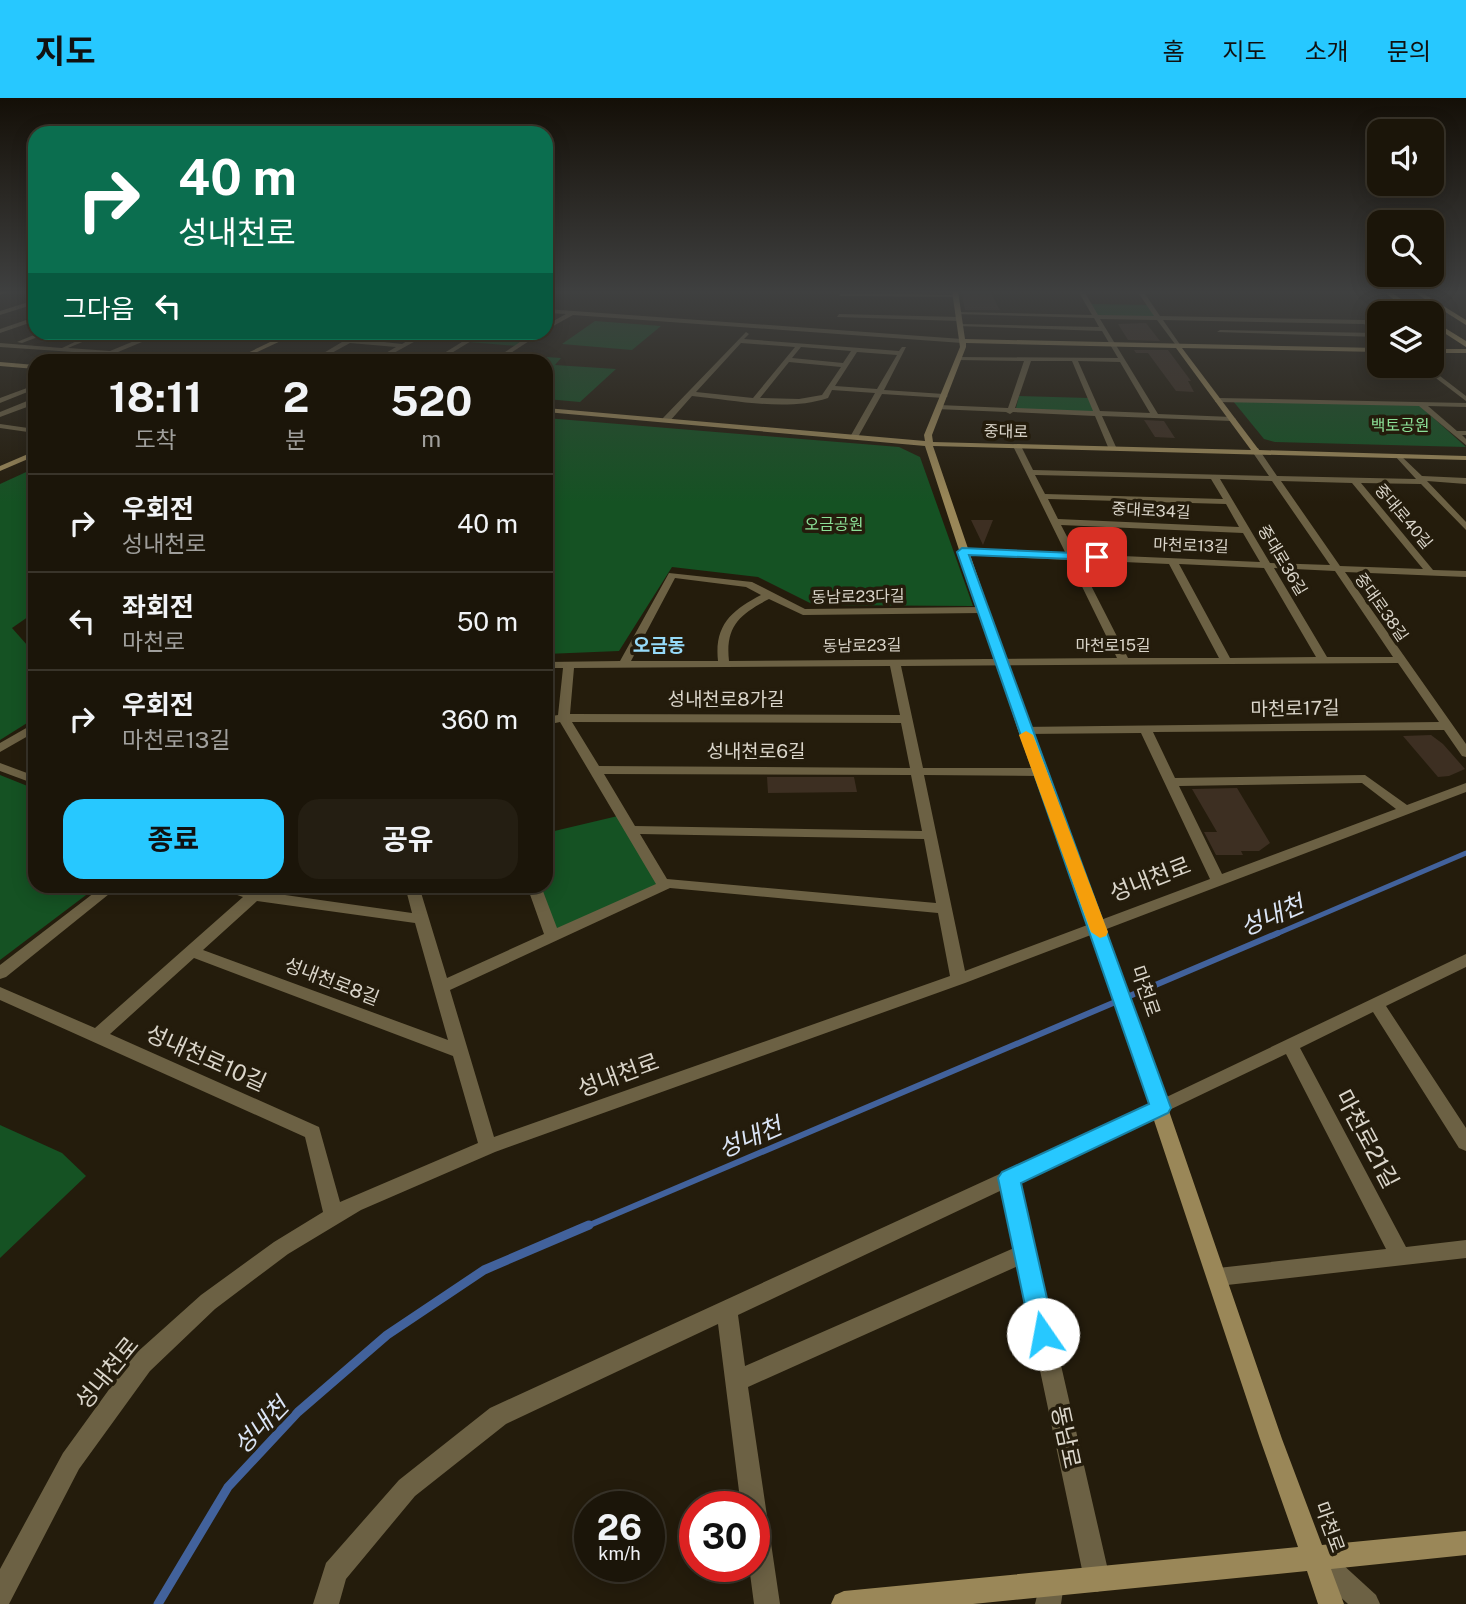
<!DOCTYPE html>
<html lang="ko">
<meta charset="utf-8">
<style>
body{margin:0;font-family:"Public Sans","Noto Sans KR",sans-serif;background:#241e12;color:#f1f3f6;height:100vh;display:flex;flex-direction:column;font-size:26px;white-space:nowrap}
*{box-sizing:border-box;margin:0}
p{font-size:23px;color:#a09f9c}
.icon{flex:none;width:38px;height:38px;fill:none;stroke:currentColor;stroke-width:2;stroke-linecap:round;stroke-linejoin:round}
.map{position:relative;flex:1;overflow:hidden}
.side{position:absolute;left:28px;top:256px;width:525px;height:539px;display:flex;flex-direction:column;background:#1b1509;border-radius:21px;box-shadow:0 4px 18px #0003,0 0 0 2px #39342a}
.side>*{flex:none}
.banner{position:absolute;left:28px;top:28px;width:525px;height:214px;border-radius:21px;box-shadow:0 4px 18px #0003,0 0 0 2px #39342a;background:#0b6e4f;color:#fff;overflow:hidden}
.fabs{position:absolute;left:1367px;top:21px;display:grid;gap:14px}
.fabs a{display:grid;place-items:center;width:77px;height:77px;border-radius:14px;background:#1b1509;box-shadow:0 4px 18px #0003,0 0 0 2px #39342a;font-size:35px}
.speed{position:absolute;left:574px;top:1393px;display:flex;gap:14px;font-size:35px;font-weight:700;text-align:center}
.speed>*{display:grid;place-content:center;width:91px;height:91px;border-radius:50%;background:#1b1509;box-shadow:0 4px 18px #0003,0 0 0 2px #39342a;line-height:1}
.speed small{font-size:18px;font-weight:400}
.speed .limit{border:10px solid #d22;background:#fff;color:#111}
.pin{position:absolute;display:grid;place-items:center;width:60px;height:60px;color:#fff;margin:-30px;border-radius:14px;box-shadow:0 4px 10px #0006}
.me{position:absolute;width:77px;margin:-38px;rotate:348deg;stroke-linejoin:round;filter:drop-shadow(0 0 5px #0008)}
.turn{display:flex;align-items:center;gap:24px;height:147px;padding:0 35px;font-size:32px}
.turn .icon{width:91px;height:91px;stroke-width:2.5}
.turn b{display:block;font-size:49px;line-height:60px}
.then{display:flex;align-items:center;height:66px;padding:0 35px;background:#0003;gap:14px;font-size:26px}
.eta{display:flex;justify-content:space-evenly;align-items:center;height:119px;text-align:center}
.eta b{font-size:42px;font-weight:700;line-height:49px}
.cta{display:flex;gap:14px;margin-top:auto;padding:14px 35px}
.cta a{flex:1;height:80px;border-radius:21px;background:#27c8ff;color:#111;font-size:28px;font-weight:700;line-height:80px;text-align:center}
.cta a+a{background:#241e12;color:#f1f3f6}
ul{padding:0;list-style:none}
li{display:flex;align-items:center;gap:21px;height:98px;padding:0 35px;border-top:2px solid #39342a}
li div{flex:1}
li b{display:block;font-size:26px}
li em{font-style:normal}
header{display:flex;align-items:center;gap:42px;box-sizing:border-box;height:98px;padding:0 35px;background:#27c8ff;color:#111}
header strong{font-size:33px}
nav{display:flex;gap:38px;margin-inline-start:auto;font-size:24px}
.map>svg:first-child{display:block}
.green{fill:#155223}
.lines{fill:none;stroke-linecap:round;stroke-linejoin:round}
.stream-far2{stroke:#42629c;stroke-width:5}
.stream-far1{stroke:#42629c;stroke-width:6}
.stream{stroke:#42629c;stroke-width:9}
.building{fill:#3d2f22}
.street{fill:#6c6144;fill-rule:evenodd}
.secondary{fill:#9a8758;fill-rule:evenodd}
.primary{fill:#bda567;fill-rule:evenodd}
.route{fill:#27c8ff;stroke:#1982a6;stroke-width:2}
.slow{fill:#f59e0b}
.labels{text-anchor:middle;stroke-width:7;stroke-linejoin:round;paint-order:stroke}
.far-park-label{font-size:16px;fill:#8ce097;stroke:#241c0c}
.far-street-label{font-size:16px;fill:#dad5ca;stroke:#241c0c}
.far-quarter-label{font-size:19px;font-weight:bold;fill:#96daf8;stroke:#241c0c}
.street-label{font-size:19px;fill:#dad5ca;stroke:#241c0c}
.near-street-label{font-size:23px;fill:#dad5ca;stroke:#241c0c}
.near-water-label{font-size:24px;font-style:italic;fill:#dbe5f6;stroke:#241c0c}
</style>
<header>
<strong>지도</strong>
<nav><a>홈</a><a>지도</a><a>소개</a><a>문의</a></nav>
</header>
<div class="map">
<svg width="1466" height="1506" viewBox="0 0 1466 1506">
<rect width="100%" height="100%" fill="#241c0c"/>
<g class="green">
<polygon points="1089,206 1149,207 1161,220 1098,219"/>
<polygon points="595,223 661,228 632,252 562,246"/>
<polygon points="485,235 537,235 517,248 469,244"/>
<polygon points="514,257 561,260 555,267 616,271 580,304 546,301 546,262 506,262"/>
<polygon points="1019,298 1089,300 1096,316 1021,313 1016,310"/>
<polygon points="1233,303 1419,307 1466,349 1275,344 1264,341"/>
<polygon points="546,320 899,349 920,359 973,508 814,507 758,479 672,469 619,553 546,556"/>
<polygon points="35,370 35,514 12,530 35,556 35,620 0,642 0,386"/>
<polygon points="0,677 35,691 35,788 98,788 0,862"/>
<polygon points="622,717 663,785 553,839 534,788 546,788 546,735"/>
<polygon points="0,1027 62,1055 86,1078 0,1160"/>
</g>
<g class="lines">
<polyline class="stream-far2" points="1274,837 1466,755"/>
<polyline class="stream-far1" points="585,1129 1278,835"/>
<polyline class="stream" points="158,1506 228,1389 298,1314 387,1237 484,1172 589,1127"/>
</g>
<g class="building">
<polygon points="961,193 990,193 1000,212 965,212"/>
<polygon points="1146,225 1160,243 1128,242 1118,226"/>
<polygon points="1134,252 1168,252 1191,283 1188,283 1194,294 1176,293 1148,255 1136,255"/>
<polygon points="1144,322 1164,323 1175,340 1155,339"/>
<polygon points="971,422 993,422 983,447"/>
<polygon points="1431,637 1443,646 1465,671 1449,678 1438,679 1403,638"/>
<polygon points="767,679 854,679 857,694 768,695"/>
<polygon points="1237,690 1270,745 1259,753 1241,753 1243,757 1216,757 1204,734 1217,734 1192,691"/>
</g>
<g class="lines">
<g class="street">
<polygon points="28,193 35,193 35,195"/>
<path d="M1078,193h6l14,24 56,1 -17,-25h6l17,25 205,4 14,9v8l-162,-5 3,-2 157,3 -13,-9 -201,-4 18,26 -3,2 -21,-28 -57,-1 58,95 74,3 4,2 -4,2 -130,-5 14,31 -4,2 -4,-2 -13,-31 -82,-4 -3,2 -4,-2 -70,-3 3,-4 69,3 16,-47 -66,-1 -2,-3 162,1 -16,-27 -145,-5 3,-2 139,3 -5,-9 -139,-4 3,-2 134,3zM1031,263h41l21,50 -78,-3zM1078,263l42,1 30,51 -50,-2z"/>
<polygon points="841,195 956,197 959,199 839,198"/>
<polygon points="35,202 35,206 0,217 0,213"/>
<polygon points="546,211 962,241 965,243 962,245 573,217 546,232 546,227 566,216 546,215"/>
<polygon points="839,216 959,219 962,221 959,223 837,219"/>
<polygon points="35,219 35,223 0,235 0,231"/>
<polygon points="41,234 51,234 22,245 17,244"/>
<polygon points="96,234 106,234 68,250 110,253 156,234 166,234 106,259 103,256 0,249 0,245 62,250"/>
<polygon points="260,234 286,234 348,241 359,234 367,234 356,241 402,246 423,234 432,234 381,262 374,262 396,249 350,245 319,262 312,262 342,244"/>
<polygon points="478,234 486,234 440,262 433,262"/>
<polygon points="535,234 543,234 500,262 493,262"/>
<path d="M746,234l3,2 -5,5 155,12 3,-4h4l-22,43 60,4 4,2 -4,2 -62,-4 -24,43 -4,2 -4,-2 25,-44 -43,-3 -4,8c-42,14 -93,2 -136,-2l-23,26h-6v-4zM741,245l54,4 -42,51 -57,-6zM801,249l50,4 -8,12 -51,-5zM857,254l40,3 -20,34 -42,-3zM789,264l52,5 -19,28 -23,4 -39,-1z"/>
<polygon points="1420,268 1427,268 1466,298 1466,303"/>
<polygon points="35,287 35,291 0,305 0,300"/>
<polygon points="1218,300 1466,305 1466,309 1428,308 1457,333 1466,333 1466,337 1462,337 1466,341 1466,347 1419,308 1215,304"/>
<polygon points="32,301 35,301 35,306 0,319 0,314"/>
<polygon points="0,326 35,331 35,335 0,330"/>
<path d="M1014,346h6l13,26 236,6 -18,-26 4,-2h3l19,28 139,3 -21,-23 4,-2 23,22 44,2v6l-39,-3 39,41v8l-45,-46 -60,-1 72,87 33,1v6l-121,-5 121,172v13l-4,-1 -18,-26 -291,2 22,46 190,-3 42,30 59,-22v9l-501,191 -470,169 -134,58 -73,44 -73,55 -65,62 -71,98 -70,135h-9v-35l63,-116 71,-98 67,-60 73,-53 49,-30 -18,-75 -305,-137v-13l95,41 148,-131 -23,-8 -2,-3h20l15,4 10,-4h18l-2,3 -8,4 141,20 -7,-27h14l28,92 97,-44 -17,-48h14l16,42 99,-44 -96,-162 -14,3v-8l12,-2 5,-47h-17v-6l74,-1 49,-88 83,9 53,27 177,-2 5,3 -5,3 -179,2 -34,-16c-29,15 -44,27 -40,62l388,-3 -48,-98 -107,-5 -5,-3 5,-3 104,5 -53,-108zM1035,377l176,4 12,20 -178,-5zM1220,381l52,2 58,84 -60,-2zM1281,383l71,2 71,86 -83,-3zM1048,401l178,5 13,23 -181,-8zM1061,427l182,8 17,29 -184,-8zM1078,462l91,4 50,94h-91zM1179,466l85,4 52,89 -86,1zM1274,470l61,3 58,86h-66zM675,480l71,9 15,8c-29,15 -47,30 -43,66h-87zM1398,565l41,59 -419,5 -2,3 2,3 4,1 117,-1 69,146 -245,92 -41,-196 117,1 6,-4 -6,-4h-118l-22,-102zM890,568l10,49 -330,-1 4,-46zM572,624l329,1 9,45 -311,-2zM604,676l307,1 11,56 -287,-5zM1362,685l34,26 -174,65 -43,-88zM640,736l284,5 12,64 -269,-24zM670,790l268,25 12,63 -456,161 -44,-147zM257,803l158,22 33,117 -245,-90zM194,860l259,98 25,87 -138,59 -21,-75 -209,-93z"/>
<polygon points="35,524 35,536 27,530"/>
<polygon points="35,625 35,634 0,654 0,645"/>
<polygon points="0,665 35,678 35,686 0,673"/>
<polygon points="103,788 119,788 6,879 0,881 0,867"/>
<path d="M1466,856v13l-80,39 80,122v23l-7,-3 -86,-136 -73,36 106,199 60,-7v18l-248,28 -7,-2 -3,-7 3,-7 7,-2 168,-19 -100,-195 -267,128 91,397 -4,9 -9,4 -9,-4 -4,-9 -66,-313 -270,121 32,217h-26l-5,-38h5v-59h-13l-23,-183 -212,100 -91,72 -69,83 -7,25h-26l13,-41 73,-83 91,-72 664,-305zM1002,1092l12,58 -269,118 -7,-51z"/>
<polygon points="1320,1451 1329,1454 1376,1497 1380,1506 1348,1506 1311,1472 1308,1463 1311,1454"/>
<polygon points="1051,1473 1060,1477 1064,1486 1061,1506 1035,1506 1042,1477"/>
</g>
<g class="secondary">
<polygon points="0,193 10,193 0,197"/>
<path d="M952,193h6l7,48 414,9v4l-197,-4 77,102 207,6v4l-533,-14 97,284 78,204 174,505 40,106 144,-14v24l-135,14 13,35h-26l-11,-33 -334,33h-142l4,-9 9,-4 454,-44 -38,-108 -168,-505 -74,-204 -93,-284 -379,-34v-4l379,33 -1,-6 36,-88zM966,245l210,5 75,102 -318,-8 -1,-7 34,-88z"/>
<polygon points="291,234 300,234 240,262 233,262"/>
<rect x="1432" y="251" width="34" height="4"/>
<polygon points="0,264 35,267 35,271 0,268"/>
<polygon points="35,353 35,358 0,373 0,368"/>
</g>
<g class="primary">
<polygon points="1382,193 1389,193 1422,215 1413,215"/>
<polygon points="1412,193 1419,193 1466,222 1466,227"/>
<polygon points="1432,222 1466,243 1466,249 1432,227"/>
</g>
</g>
<linearGradient id="sky" x2="0" y2="1"><stop stop-color="#140f07"/><stop offset="0.48" stop-color="#3f4040"/><stop offset="1" stop-color="#3f4040" stop-opacity="0"/></linearGradient>
<rect width="1466" height="404" fill="url(#sky)"/>
<polygon class="route" points="962,450 1097,456 1102,459 1097,462 969,457 1171,1010 1168,1015 1021,1085 1055,1236 1052,1245 1043,1248 1035,1245 1031,1236 998,1080 1002,1074 1149,1006 957,454"/>
<polygon class="slow" points="1026,633 1033,637 1108,834 1106,838 1100,840 1091,834 1019,637"/>
<g class="labels">
<g class="far-park-label">
<text x="1400" y="333">백토공원</text>
<text x="834" y="432">오금공원</text>
</g>
<g class="far-street-label">
<text transform="translate(1006 333) rotate(1)" y="6">중대로</text>
<text transform="translate(1151 412) rotate(3)" y="6">중대로34길</text>
<text transform="translate(1404 418) rotate(50)" y="6">중대로40길</text>
<text transform="translate(1191 447) rotate(2)" y="6">마천로13길</text>
<text transform="translate(1283 462) rotate(59)" y="6">중대로36길</text>
<text transform="translate(858 498) rotate(-1)" y="6">동남로23다길</text>
<text transform="translate(1382 509) rotate(55)" y="6">중대로38길</text>
<text transform="translate(862 547) rotate(-1)" y="6">동남로23길</text>
<text x="1113" y="553">마천로15길</text>
</g>
<g class="far-quarter-label">
<text x="659" y="554">오금동</text>
</g>
<g class="street-label">
<text x="726" y="608">성내천로8가길</text>
<text transform="translate(1295 610) rotate(-1)" y="7">마천로17길</text>
<text x="756" y="660">성내천로6길</text>
<text transform="translate(332 883) rotate(21)" y="7">성내천로8길</text>
<text transform="translate(1146 893) rotate(71)" y="7">마천로</text>
<text transform="translate(1330 1429) rotate(70)" y="7">마천로</text>
</g>
<g class="near-street-label">
<text transform="translate(1150 781) rotate(-21)" y="8">성내천로</text>
<text transform="translate(206 960) rotate(24)" y="8">성내천로10길</text>
<text transform="translate(618 977) rotate(-20)" y="8">성내천로</text>
<text transform="translate(1367 1041) rotate(62)" y="8">마천로21길</text>
<text transform="translate(107 1275) rotate(-51)" y="8">성내천로</text>
<text transform="translate(1066 1339) rotate(78)" y="8">동남로</text>
</g>
<g class="near-water-label">
<text transform="translate(1272 818) rotate(-23)" y="8">성내천</text>
<text transform="translate(750 1040) rotate(-23)" y="8">성내천</text>
<text transform="translate(261 1328) rotate(-46)" y="8">성내천</text>
</g>
</g>
</svg>
<div class="fabs">
<a><svg class="icon" aria-label="sound" viewBox="0 0 24 24"><path d="M4 9h4l5-4v14l-5-4H4zM17 9q2 3 0 6"/></svg></a>
<a><svg class="icon" aria-label="search" viewBox="0 0 24 24"><circle cx="10" cy="10" r="6"/><path d="M15 15l6 6"/></svg></a>
<a><svg class="icon" aria-label="layers" viewBox="0 0 24 24"><path d="M12 4l9 5-9 5-9-5zM3 14l9 5 9-5"/></svg></a>
</div>
<div class="speed"><div>26<small>km/h</small></div><div class="limit">30</div></div>
<div class="pin" style="left:1097px;top:459px;background:#d93025"><svg class="icon" aria-label="arrive" viewBox="0 0 24 24"><path d="M6 21V4h12l-3 4 3 4H6"/></svg></div>
<svg class="me" style="left:1043px;top:1236px" viewBox="-20 -20 40 40"><circle r="19" fill="#fff"/><path d="M0-13L10 11 0 6-10 11z" fill="#27c8ff"/></svg>
<div class="banner">
<div class="turn"><svg class="icon" aria-label="right" viewBox="0 0 24 24"><path d="M7 20v-9h11M14 6l5 5-5 5"/></svg><div><b>40 m</b>성내천로</div></div>
<div class="then">그다음<svg class="icon" aria-label="left" viewBox="0 0 24 24"><path d="M17 20v-9H6M10 6l-5 5 5 5"/></svg></div>
</div>
<section class="side">
<div class="eta">
<div><b>18:11</b><p>도착</p></div>
<div><b>2</b><p>분</p></div>
<div><b>520</b><p>m</p></div>
</div>
<ul>
<li><svg class="icon" aria-label="right" viewBox="0 0 24 24"><path d="M7 20v-9h11M14 6l5 5-5 5"/></svg><div><b>우회전</b><p>성내천로</p></div><em>40 m</em></li>
<li><svg class="icon" aria-label="left" viewBox="0 0 24 24"><path d="M17 20v-9H6M10 6l-5 5 5 5"/></svg><div><b>좌회전</b><p>마천로</p></div><em>50 m</em></li>
<li><svg class="icon" aria-label="right" viewBox="0 0 24 24"><path d="M7 20v-9h11M14 6l5 5-5 5"/></svg><div><b>우회전</b><p>마천로13길</p></div><em>360 m</em></li>
</ul>
<div class="cta"><a>종료</a><a>공유</a></div>
</section>
</div>
